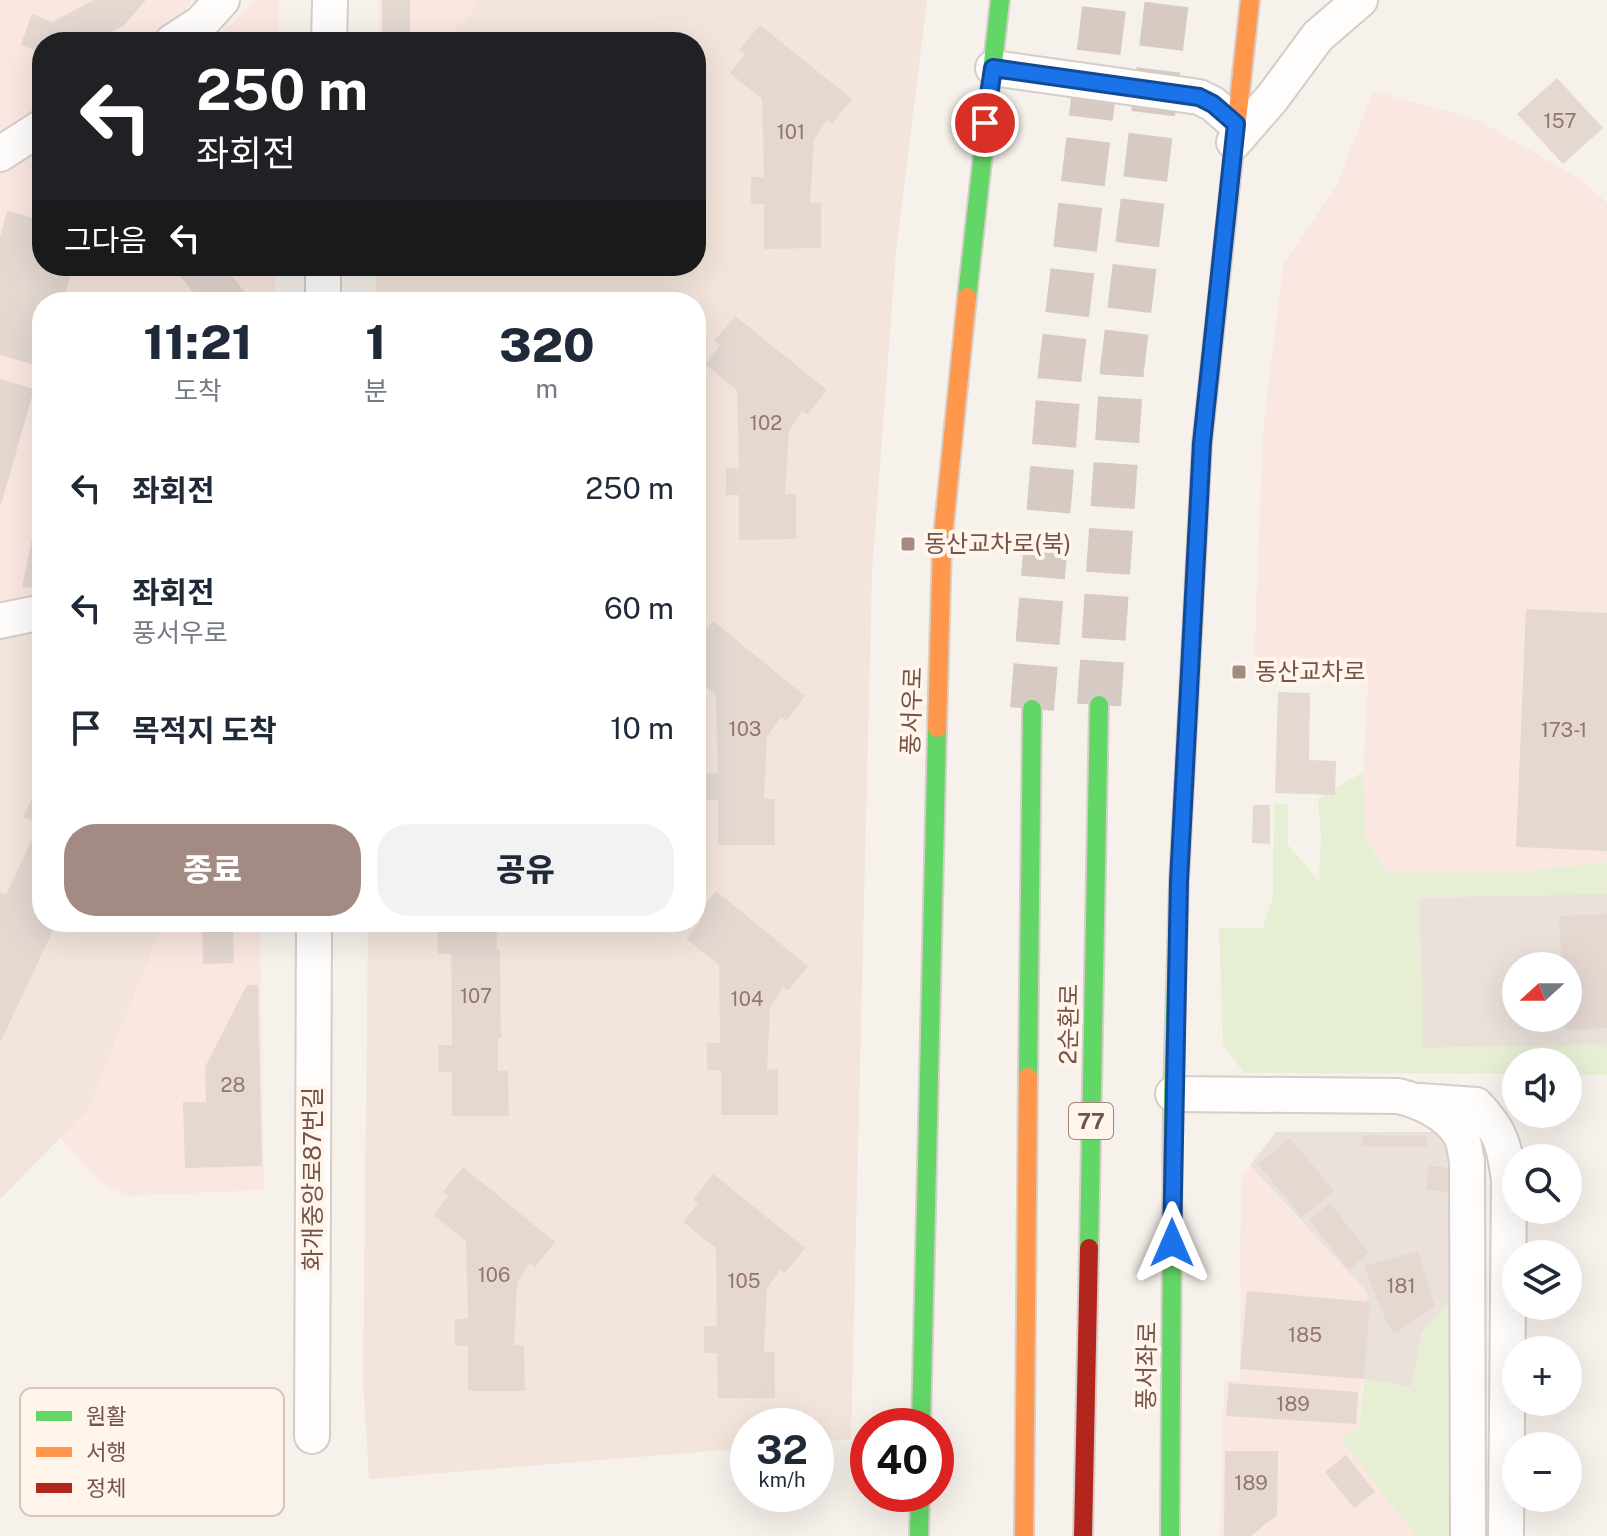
<!DOCTYPE html>
<html lang="ko">
<meta charset="utf-8">
<style>
body{margin:0;font-family:"Public Sans","Noto Sans KR",sans-serif;background:#f2f2f3;color:#1f2937;height:100vh;display:flex;flex-direction:column;font-size:30px;white-space:nowrap}
*{box-sizing:border-box;margin:0}
p{font-size:26px;color:#747a83}
.icon{flex:none;width:44px;height:44px;fill:none;stroke:currentColor;stroke-width:2;stroke-linecap:round;stroke-linejoin:round}
.map{position:relative;flex:1;overflow:hidden}
.side{position:absolute;left:32px;top:292px;width:674px;height:640px;display:flex;flex-direction:column;background:#fff;border-radius:32px;box-shadow:0 8px 32px #0002}
.side>*{flex:none}
.banner{position:absolute;left:32px;top:32px;width:674px;height:244px;border-radius:32px;box-shadow:0 8px 32px #0002;background:#202124;color:#fff;overflow:hidden}
.needle{width:52px;rotate:249deg}
.buttons{position:absolute;left:1502px;top:952px;display:grid;gap:16px}
.buttons a{display:grid;place-items:center;width:80px;height:80px;border-radius:50%;background:#fff;box-shadow:0 8px 32px #0002;font-size:40px}
.speed{position:absolute;left:730px;top:1408px;display:flex;gap:16px;font-size:40px;font-weight:700;text-align:center}
.speed>*{display:grid;place-content:center;width:104px;height:104px;border-radius:50%;background:#fff;box-shadow:0 8px 32px #0002;line-height:1}
.speed small{font-size:20px;font-weight:400}
.speed .limit{border:12px solid #d22;background:#fff;color:#111}
.pin{position:absolute;display:grid;place-items:center;width:68px;height:68px;color:#fff;margin:-34px;border:4px solid #fff;border-radius:50%;box-shadow:0 2px 8px #0007}
.me{position:absolute;width:88px;margin:-44px;rotate:0deg;stroke-linejoin:round;filter:drop-shadow(0 0 6px #0008)}
.turn{display:flex;align-items:center;gap:28px;height:168px;padding:0 32px;font-size:36px}
.turn .icon{width:104px;height:104px;stroke-width:2.5}
.turn b{display:block;font-size:56px;line-height:68px}
.then{display:flex;align-items:center;height:76px;padding:0 32px;background:#0003;gap:16px;font-size:30px}
.eta{display:flex;justify-content:space-evenly;align-items:center;height:136px;text-align:center}
.eta b{font-size:48px;font-weight:800;line-height:56px}
.primary-button{display:flex;gap:16px;margin-top:auto;padding:16px 32px}
.primary-button a{flex:1;height:92px;border-radius:32px;background:#a38a82;color:#fff;font-size:32px;font-weight:800;line-height:92px;text-align:center}
.primary-button a+a{background:#f2f2f3;color:#1f2937}
ul{padding:0;list-style:none}
li{display:flex;align-items:center;gap:24px;height:120px;padding:0 32px}
li div{flex:1}
li b{display:block;font-size:30px}
li em{font-style:normal}
.map>svg:first-child{display:block}
.residential{fill:#f3e5db}
.commercial{fill:#fae7e1}
.industrial{fill:#eae1db;fill-rule:evenodd}
.green{fill:#e6eed4}
.building{fill:#e4d8d1}
.lines{fill:none;stroke-linecap:round;stroke-linejoin:round}
.highway-tunnel{stroke:#d7cac2;stroke-width:44;stroke-dasharray:44 22;stroke-linecap:butt}
.street-casing{stroke:#d6ccc8;stroke-width:38}
.fast-casing{stroke:#d8cec8;stroke-width:22}
.slow-casing{stroke:#d8cec8;stroke-width:22}
.jam-casing{stroke:#d8cec8;stroke-width:22}
.street{stroke:#fefdfc;stroke-width:34}
.fast{stroke:#63d668;stroke-width:18}
.slow{stroke:#ff974d;stroke-width:18}
.jam{stroke:#b3261e;stroke-width:18}
.route-casing{stroke:#114b97;stroke-width:20}
.route{stroke:#1a73e8;stroke-width:14}
.poi-dot{fill:#a38a82;stroke:#fff5eb;stroke-width:3}
.labels{text-anchor:middle;stroke-width:8;stroke-linejoin:round;paint-order:stroke}
.number-label{font-size:20px;fill:#93766d}
.shield{fill:#fff5eb;stroke:#9f847a;stroke-width:2}
.shield-label{font-size:22px;font-weight:bold;fill:#765349}
.poi-label{font-size:24px;fill:#765349;stroke:#fff5eb;text-anchor:start}
.street-label{font-size:24px;fill:#765349;stroke:#fff5eb}
.key{fill:#fff5eb;stroke:#d6c4ba;stroke-width:2}
.key-label{font-size:22px;fill:#765349}
</style>
<div class="map">
<svg width="1607" height="1536" viewBox="0 0 1607 1536">
<rect width="100%" height="100%" fill="#f7f1eb"/>
<g class="residential">
<polygon points="477,0 927,0 896,252 872,573 851,1439 816,1442 816,1426 748,1426 748,1448 369,1479 363,1381 368,922 696,922 696,302 376,302 376,266 696,266 696,42 438,42 468,18"/>
<polygon points="42,628 42,922 164,922 88,1110 0,1199 0,635"/>
</g>
<g class="commercial">
<polygon points="0,0 192,0 177,20 151,42 42,42 42,115 0,141"/>
<polygon points="256,0 279,0 278,42 212,42"/>
<polygon points="379,0 477,0 468,18 438,42 379,42"/>
<polygon points="1373,91 1478,120 1585,182 1607,203 1607,862 1527,871 1386,872 1366,839 1363,772 1368,683 1285,674 1254,664 1263,431 1283,265 1337,185"/>
<polygon points="42,148 42,266 275,266 275,302 42,302 42,592 0,602 0,173"/>
<polygon points="164,922 260,922 264,1190 130,1196 105,1186 60,1139 88,1110"/>
<polygon points="1250,1165 1305,1227 1309,1223 1367,1292 1359,1428 1341,1438 1416,1536 1220,1536 1224,1381 1240,1381 1241,1179"/>
</g>
<g class="industrial">
<path d="M1607,894v151l-184,3 -4,-151zM1516,966h52v52h-52z"/>
<polygon points="1276,1132 1438,1132 1460,1160 1459,1290 1422,1333 1411,1387 1364,1379 1367,1292 1250,1165"/>
</g>
<g class="green">
<polygon points="1363,772 1366,839 1386,871 1527,871 1607,862 1607,894 1419,898 1423,1048 1607,1045 1607,1075 1568,1075 1568,1062 1516,1062 1516,1074 1244,1073 1223,1045 1219,928 1263,928 1273,896 1274,803 1288,804 1288,845 1319,881 1321,834 1318,799"/>
<polygon points="1459,1290 1455,1536 1416,1536 1340,1438 1359,1428 1364,1379 1411,1387 1422,1333"/>
</g>
<g class="building">
<polygon points="94,0 146,0 123,26 92,42 42,42 42,53 21,45 32,14 52,22"/>
<rect x="382" y="0" width="28" height="42"/>
<polygon points="760,25 852,99 832,124 827,120 814,140 810,203 821,203 821,248 764,249 764,204 751,204 751,177 764,177 762,99 730,73 745,54 739,50"/>
<rect x="452" y="32" width="57" height="10"/>
<polygon points="1557,78 1603,128 1563,164 1517,114"/>
<polygon points="7,211 42,220 42,266 73,266 63,302 42,302 42,367 0,355 0,237"/>
<polygon points="172,266 224,266 253,302 201,302"/>
<rect x="454" y="266" width="57" height="6"/>
<polygon points="735,316 827,390 807,415 802,411 789,431 785,494 796,494 796,539 739,540 739,495 726,495 726,468 739,468 737,390 705,364 720,345 714,341"/>
<polygon points="0,379 34,389 1,505 0,505"/>
<polygon points="41,493 42,586 22,588"/>
<polygon points="1526,609 1607,613 1607,851 1516,847"/>
<polygon points="713,621 805,696 786,721 781,717 767,737 764,799 775,799 775,845 718,845 718,800 705,800 705,773 718,773 716,695 696,679 696,654 699,650 696,643"/>
<polygon points="1278,692 1310,693 1309,760 1336,761 1335,795 1275,793"/>
<polygon points="36,790 42,793 42,922 57,922 0,1043 0,892 6,895 39,824 23,817"/>
<polygon points="1253,805 1270,805 1270,844 1252,843"/>
<polygon points="716,891 808,966 788,991 783,987 770,1007 767,1070 778,1069 778,1115 721,1115 721,1070 707,1070 707,1043 720,1043 719,965 686,939 701,921 696,916"/>
<polygon points="1607,914 1607,1028 1566,1030 1568,966 1562,966 1559,916"/>
<polygon points="214,922 257,922 257,932 233,932 234,963 203,964 202,925 214,925"/>
<polygon points="451,922 497,922 497,950 500,949 501,1038 498,1038 498,1071 508,1071 509,1116 452,1116 452,1072 439,1072 438,1045 452,1045 451,954 438,954 437,928 451,928"/>
<polygon points="247,985 258,985 262,1166 185,1168 183,1102 206,1102 205,1067"/>
<polygon points="1362,1135 1427,1136 1427,1147 1362,1146"/>
<polygon points="1290,1138 1334,1191 1302,1217 1258,1164"/>
<polygon points="1428,1166 1454,1168 1452,1192 1427,1190"/>
<polygon points="463,1167 555,1242 535,1267 530,1263 517,1283 514,1345 524,1345 525,1391 468,1391 468,1346 455,1346 455,1319 468,1319 466,1241 434,1215 448,1196 443,1192"/>
<polygon points="713,1174 805,1248 785,1273 780,1270 767,1289 764,1352 775,1352 775,1398 718,1398 717,1353 704,1353 704,1326 717,1326 716,1248 683,1222 698,1203 693,1199"/>
<polygon points="1330,1203 1369,1253 1349,1270 1309,1220"/>
<polygon points="1418,1251 1435,1306 1394,1334 1383,1314 1364,1266"/>
<polygon points="1247,1291 1370,1302 1364,1379 1240,1369"/>
<polygon points="1229,1383 1358,1392 1356,1424 1226,1416"/>
<polygon points="1225,1451 1278,1451 1277,1515 1251,1536 1224,1536"/>
<polygon points="1346,1455 1375,1492 1354,1508 1325,1472"/>
</g>
<g class="lines">
<g class="highway-tunnel">
<polyline points="1099,705 1122,370 1167,0"/>
<polyline points="1032,709 1060,374 1105,0"/>
</g>
<defs>
<g id="street">
<polyline points="172,42 201,23 222,0"/>
<polyline points="329,42 330,0"/>
<polyline points="993,68 1199,97 1213,104 1236,124"/>
<polyline points="1234,142 1273,97 1318,36 1360,0"/>
<polyline points="0,154 42,127"/>
<polyline points="323,302 323,266"/>
<polyline points="0,621 42,612"/>
<path d="M1173,1094l225,2c22,5 51,18 63,40 4,7 4,18 6,25l1,375"/>
<path d="M1420,1101l56,4c25,26 29,41 33,76l-3,355"/>
<polyline points="312,1436 314,922"/>
</g>
<g id="fast">
<polyline points="967,297 1000,0"/>
<polyline points="1028,1077 1032,709"/>
<polyline points="1089,1248 1099,705"/>
<polyline points="921,1426 937,728"/>
<polyline points="919,1536 920,1494"/>
<polyline points="1170,1536 1173,1094 1179,881 1202,444"/>
</g>
<g id="slow">
<polyline points="1202,444 1250,0"/>
<polyline points="937,728 942,546 967,297"/>
<polyline points="1024,1536 1028,1077"/>
</g>
<polyline id="jam" points="1083,1536 1089,1248"/>
</defs>
<use href="#street" class="street-casing"/>
<use href="#fast" class="fast-casing"/>
<use href="#slow" class="slow-casing"/>
<use href="#jam" class="jam-casing"/>
<use href="#street" class="street"/>
<use href="#fast" class="fast"/>
<use href="#slow" class="slow"/>
<use href="#jam" class="jam"/>
</g>
<g class="lines">
<defs>
<polyline id="route" points="985,123 993,68 1199,97 1213,104 1236,124 1202,443 1179,881 1172,1243"/>
</defs>
<use href="#route" class="route-casing"/>
<use href="#route" class="route"/>
</g>
<g class="poi-dot">
<rect x="900" y="536" width="16" height="16" rx="4"/>
<rect x="1231" y="664" width="16" height="16" rx="4"/>
</g>
<g class="labels">
<g class="number-label">
<text x="1560" y="128">157</text>
<text x="791" y="139">101</text>
<text x="766" y="430">102</text>
<text x="745" y="736">103</text>
<text x="1564" y="737">173-1</text>
<text x="476" y="1003">107</text>
<text x="747" y="1006">104</text>
<text x="233" y="1092">28</text>
<text x="494" y="1282">106</text>
<text x="744" y="1288">105</text>
<text x="1401" y="1293">181</text>
<text x="1305" y="1342">185</text>
<text x="1293" y="1411">189</text>
<text x="1251" y="1490">189</text>
</g>
<rect class="shield" x="1069" y="1103" width="44" height="36" rx="6"/>
<g class="shield-label">
<text x="1091" y="1129">77</text>
</g>
<g class="poi-label">
<text x="924" y="552">동산교차로(북)</text>
<text x="1255" y="680">동산교차로</text>
</g>
<g class="street-label">
<text transform="translate(912 711) rotate(-88)" y="8">풍서우로</text>
<text transform="translate(1069 1024) rotate(-89)" y="8">2순환로</text>
<text transform="translate(313 1179) rotate(-90)" y="8">화개중앙로87번길</text>
<text transform="translate(1147 1366) rotate(-89)" y="8">풍서좌로</text>
</g>
</g>
<rect x="20" y="1388" width="264" height="128" rx="12" class="key"/>
<rect x="36" y="1411" width="36" height="10" fill="#63d668"/>
<rect x="36" y="1447" width="36" height="10" fill="#ff974d"/>
<rect x="36" y="1483" width="36" height="10" fill="#b3261e"/>
<g class="key-label">
<text x="86" y="1424">원활</text>
<text x="86" y="1460">서행</text>
<text x="86" y="1496">정체</text>
</g>
</svg>
<div class="buttons">
<a><svg class="needle" viewBox="-14 -14 28 28"><path d="M0-13l5 13h-10z" fill="#e53935"/><path d="M0 13l5-13h-10z" fill="#747a83"/></svg></a>
<a><svg class="icon" aria-label="sound" viewBox="0 0 24 24"><path d="M4 9h4l5-4v14l-5-4H4zM17 9q2 3 0 6"/></svg></a>
<a><svg class="icon" aria-label="search" viewBox="0 0 24 24"><circle cx="10" cy="10" r="6"/><path d="M15 15l6 6"/></svg></a>
<a><svg class="icon" aria-label="layers" viewBox="0 0 24 24"><path d="M12 4l9 5-9 5-9-5zM3 14l9 5 9-5"/></svg></a>
<a>+</a>
<a>−</a>
</div>
<div class="speed"><div>32<small>km/h</small></div><div class="limit">40</div></div>
<div class="pin" style="left:985px;top:123px;background:#d93025"><svg class="icon" aria-label="arrive" viewBox="0 0 24 24"><path d="M6 21V4h12l-3 4 3 4H6"/></svg></div>
<svg class="me" style="left:1172px;top:1243px" viewBox="-20 -20 40 40"><path d="M0-17L14 15 0 8-14 15z" fill="#1a73e8" stroke="#fff" stroke-width="4"/></svg>
<div class="banner">
<div class="turn"><svg class="icon" aria-label="left" viewBox="0 0 24 24"><path d="M17 20v-9H6M10 6l-5 5 5 5"/></svg><div><b>250 m</b>좌회전</div></div>
<div class="then">그다음<svg class="icon" aria-label="left" viewBox="0 0 24 24"><path d="M17 20v-9H6M10 6l-5 5 5 5"/></svg></div>
</div>
<section class="side">
<div class="eta">
<div><b>11:21</b><p>도착</p></div>
<div><b>1</b><p>분</p></div>
<div><b>320</b><p>m</p></div>
</div>
<ul>
<li><svg class="icon" aria-label="left" viewBox="0 0 24 24"><path d="M17 20v-9H6M10 6l-5 5 5 5"/></svg><div><b>좌회전</b></div><em>250 m</em></li>
<li><svg class="icon" aria-label="left" viewBox="0 0 24 24"><path d="M17 20v-9H6M10 6l-5 5 5 5"/></svg><div><b>좌회전</b><p>풍서우로</p></div><em>60 m</em></li>
<li><svg class="icon" aria-label="arrive" viewBox="0 0 24 24"><path d="M6 21V4h12l-3 4 3 4H6"/></svg><div><b>목적지 도착</b></div><em>10 m</em></li>
</ul>
<div class="primary-button"><a>종료</a><a>공유</a></div>
</section>
</div>
